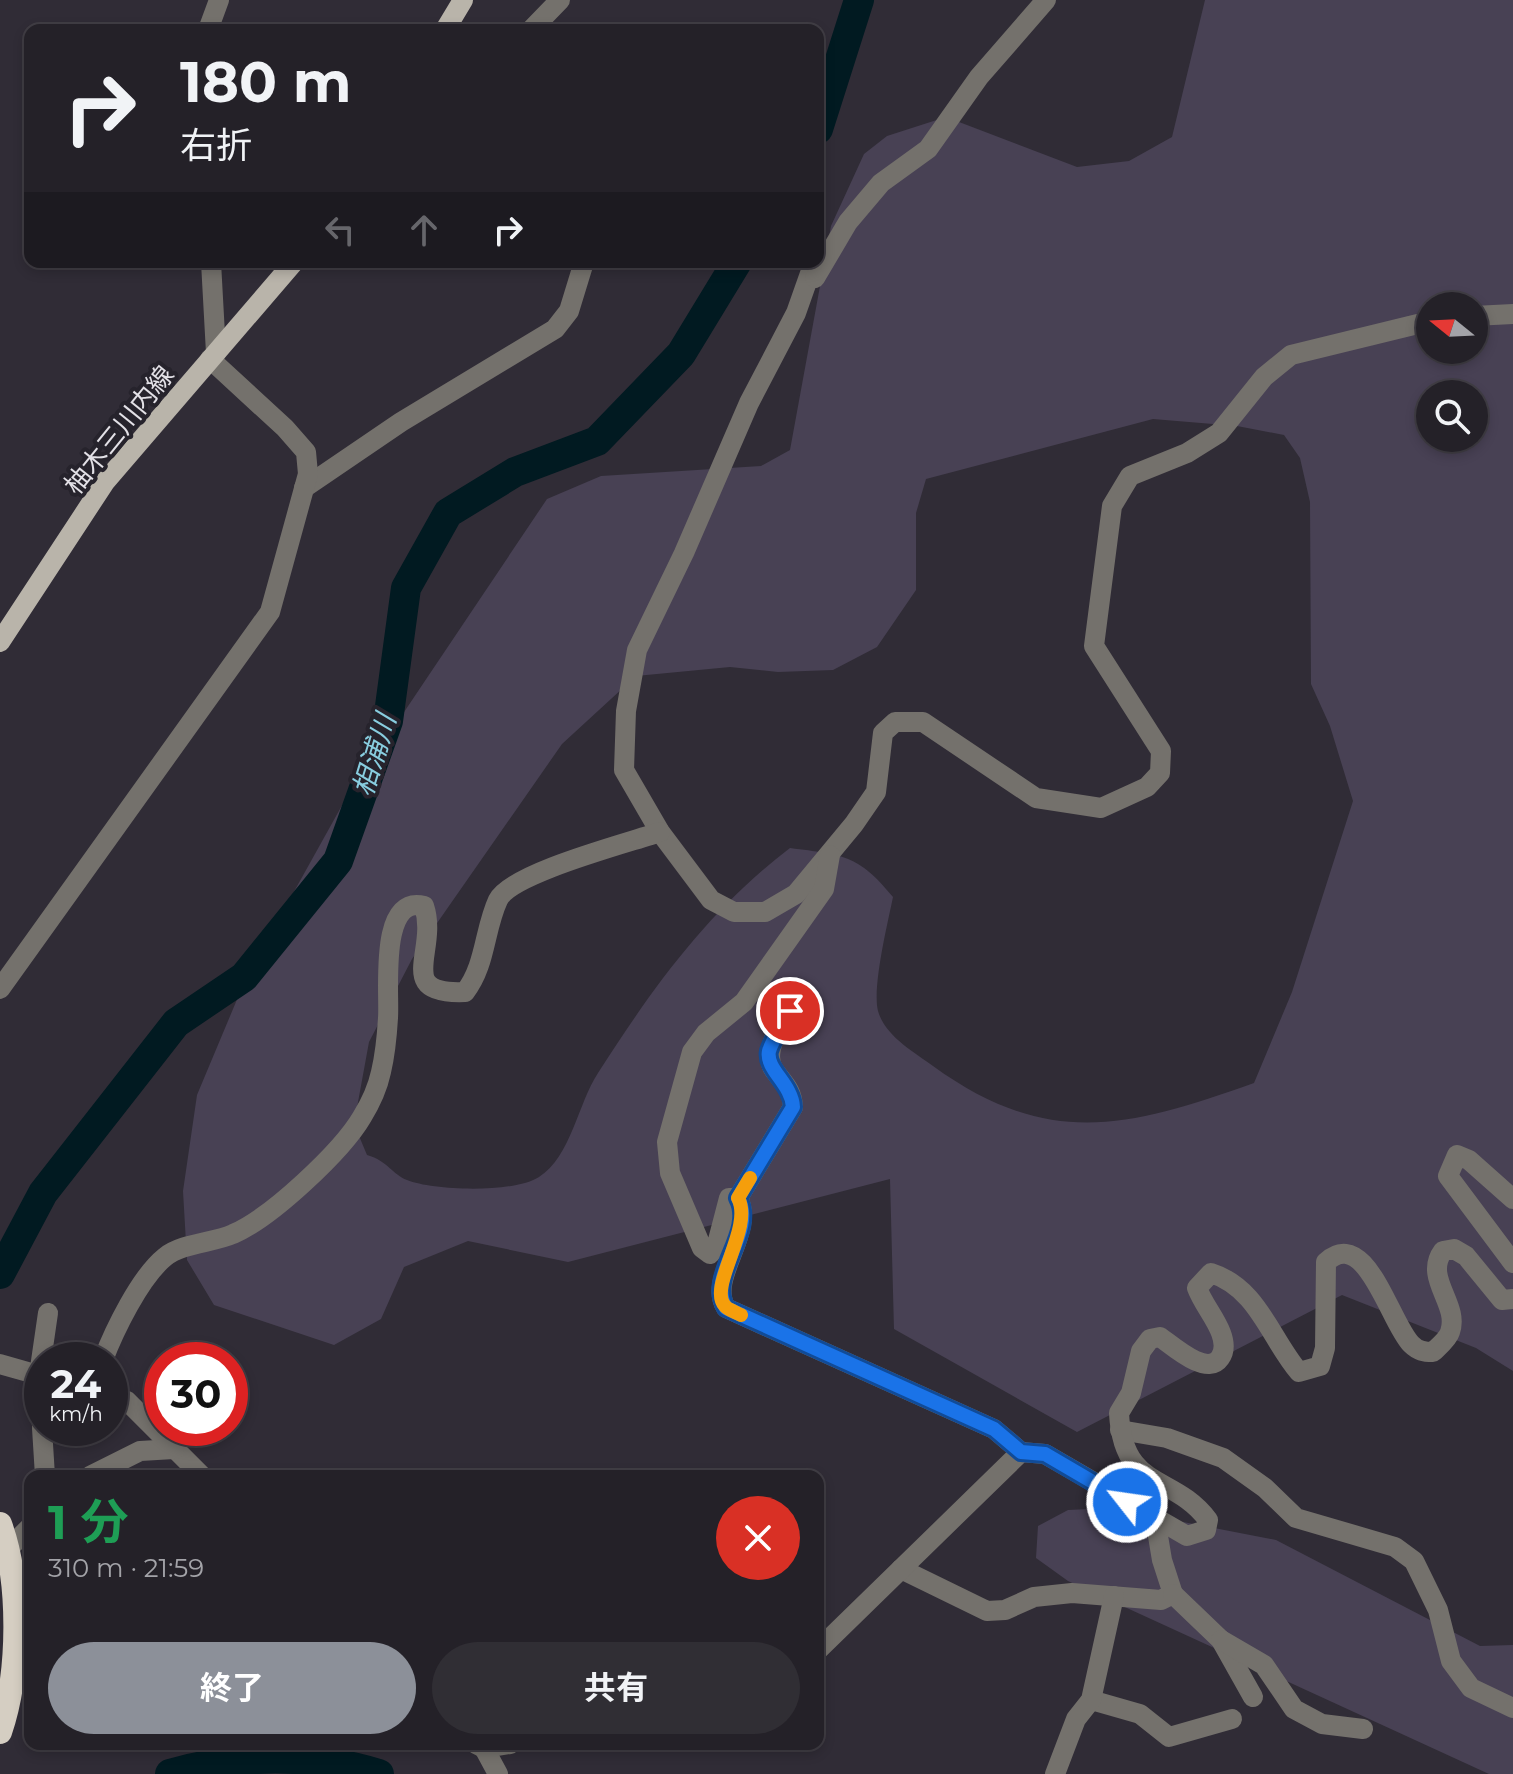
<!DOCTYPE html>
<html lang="ja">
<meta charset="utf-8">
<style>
body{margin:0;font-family:Montserrat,"Noto Sans JP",sans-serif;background:#302e34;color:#f1f3f6;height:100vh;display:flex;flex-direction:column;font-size:30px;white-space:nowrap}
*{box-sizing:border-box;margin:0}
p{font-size:26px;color:#a3a3a8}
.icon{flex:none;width:44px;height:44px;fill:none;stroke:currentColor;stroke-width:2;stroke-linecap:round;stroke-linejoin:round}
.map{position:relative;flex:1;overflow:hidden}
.side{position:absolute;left:24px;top:1470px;width:800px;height:280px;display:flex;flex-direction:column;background:#242128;border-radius:16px;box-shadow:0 4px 12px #0003,0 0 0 2px #413e45}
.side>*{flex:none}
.banner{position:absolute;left:24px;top:24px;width:800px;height:244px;border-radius:16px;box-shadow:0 4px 12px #0003,0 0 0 2px #413e45;background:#242128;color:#f1f3f6;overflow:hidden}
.needle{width:52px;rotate:288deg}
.tools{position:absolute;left:1416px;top:292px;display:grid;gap:16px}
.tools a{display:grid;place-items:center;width:72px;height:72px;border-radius:50%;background:#242128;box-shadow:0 4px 12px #0003,0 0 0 2px #413e45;font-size:40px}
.speed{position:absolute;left:24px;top:1342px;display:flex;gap:16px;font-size:40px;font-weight:700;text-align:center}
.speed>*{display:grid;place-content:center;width:104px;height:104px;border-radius:50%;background:#242128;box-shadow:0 4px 12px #0003,0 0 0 2px #413e45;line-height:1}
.speed small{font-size:20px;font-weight:400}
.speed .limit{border:12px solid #d22;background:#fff;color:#111}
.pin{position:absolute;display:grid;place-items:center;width:68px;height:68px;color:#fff;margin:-34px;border:4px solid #fff;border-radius:50%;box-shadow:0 2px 8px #0007}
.me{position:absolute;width:88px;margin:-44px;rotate:300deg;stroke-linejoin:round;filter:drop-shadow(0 0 6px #0008)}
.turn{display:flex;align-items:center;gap:28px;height:168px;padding:0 24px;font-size:36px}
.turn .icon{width:104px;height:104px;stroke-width:2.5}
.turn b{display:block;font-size:56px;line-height:68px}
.lanes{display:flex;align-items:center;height:76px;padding:0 24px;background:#0003;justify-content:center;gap:40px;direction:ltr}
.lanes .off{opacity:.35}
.round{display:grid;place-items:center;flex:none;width:84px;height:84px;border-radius:42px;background:#302e34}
.overview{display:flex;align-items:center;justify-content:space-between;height:136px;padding:0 24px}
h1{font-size:48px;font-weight:700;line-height:60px;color:#1e9e55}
.primary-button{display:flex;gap:16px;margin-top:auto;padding:16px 24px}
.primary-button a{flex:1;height:92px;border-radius:48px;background:#8c9099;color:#fff;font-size:32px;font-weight:700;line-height:92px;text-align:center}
.primary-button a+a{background:#302e34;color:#f1f3f6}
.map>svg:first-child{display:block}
.green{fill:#484154;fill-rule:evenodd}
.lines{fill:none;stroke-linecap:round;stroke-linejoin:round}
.river{stroke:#011a21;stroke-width:30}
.minor{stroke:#74716c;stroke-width:20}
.major{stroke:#b9b4aa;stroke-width:20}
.highway{stroke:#d5cec2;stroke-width:24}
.route-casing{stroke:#114b97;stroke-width:20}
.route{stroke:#1a73e8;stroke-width:14}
.slow{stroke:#f59e0b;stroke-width:14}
.labels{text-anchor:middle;stroke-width:8;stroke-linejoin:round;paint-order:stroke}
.street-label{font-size:26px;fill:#e3e1e7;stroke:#26232c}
.water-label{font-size:28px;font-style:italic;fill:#88cddf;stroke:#26232c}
</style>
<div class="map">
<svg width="1513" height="1774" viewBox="0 0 1513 1774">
<rect width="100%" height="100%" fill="#302c36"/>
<g class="green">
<path d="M1205,0h308v1371l-37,-23 -134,-53 -265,137 -183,-103 -4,-150 -322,83 -100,-21 -64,26 -23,52 -47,26 -120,-40 -27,-45 -4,-69 14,-96 49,-117 99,-178 202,-301 54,-23 160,-10 29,-16 41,-224 33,-72 23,-18 59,-19 131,50 52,-6 43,-24zM1430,306h44v44h-44zM1430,394h44v44h-44zM1153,419l84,7 47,9 16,23 10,44 1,182 19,42 23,75 -61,191 -38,91c-125,44 -205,67 -321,-17 -19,-14 -48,-30 -55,-55 -6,-24 10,-89 15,-114 -35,-43 -50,-42 -103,-49 -81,62 -137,139 -192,225 -20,30 -27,84 -59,104 -24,16 -105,14 -132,3 -14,-5 -19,-19 -40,-25l-13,-31 15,-82 43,-83 150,-215 74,-68 94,-9 48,5 55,-2 44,-23 39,-57v-77l10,-34z"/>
<polygon points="1111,1508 1276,1540 1480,1646 1513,1645 1513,1774 1489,1774 1068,1581 1036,1558 1038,1526 1068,1510"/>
</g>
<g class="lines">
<g class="river">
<polyline points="818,129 859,0"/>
<polyline points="0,1274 43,1193 176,1023 244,977 338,861 388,721 406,588 448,513 515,472 597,441 681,354 737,262"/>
<path d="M170,1774c69,-20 140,-21 209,0"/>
</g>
<g class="minor">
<polyline points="208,30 219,0"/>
<polyline points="531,30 560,0"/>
<polyline points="211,262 216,353"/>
<polyline points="814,262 796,313 749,403 684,553 637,650 626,711 624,770 660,832 711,900 734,912 765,912 796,894 854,824 876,792 883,733 895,722 923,722 1036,798 1101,808 1147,787 1160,773 1161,751 1094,646 1112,506 1130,476 1187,453 1219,433 1264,377 1291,355 1430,321"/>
<polyline points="815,278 848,222 881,183 928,149 979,77 1046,0"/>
<polyline points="1474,316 1513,314"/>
<polyline points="304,488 401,422 555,329 569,311 584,262"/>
<path d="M830,855l-6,34 -80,113 -38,31 -14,19 -25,90 3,31 32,75 8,6 7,-10 12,-46h9c18,34 -31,80 -12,110l268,121 27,23"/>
<polyline points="0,989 270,612 308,474 306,452 285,428 210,359"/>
<path d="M738,1198l55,-91c-1,-18 -9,-23 -19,-37 -15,-21 17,-60 27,-80"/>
<polyline points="1513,1199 1469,1160 1457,1155 1448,1176 1513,1263"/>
<path d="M103,1360c11,-29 37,-83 62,-103 17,-14 48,-14 68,-23 38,-16 109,-83 129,-117 8,-13 16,-31 19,-45 4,-17 6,-37 7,-54 2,-24 -10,-124 36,-112 15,45 -31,89 41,86 21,-27 19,-62 33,-92 13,-27 130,-57 162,-68"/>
<polyline points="0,1364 42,1376"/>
<polyline points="110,1393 127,1401 202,1476"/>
<polyline points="42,1426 39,1375 48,1313"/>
<polyline points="42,1428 45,1476"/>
<polyline points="1120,1430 1167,1438 1223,1458 1265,1488 1296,1518 1395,1547 1414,1561 1438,1610 1451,1661 1471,1688 1513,1708"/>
<polyline points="90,1476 140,1451 174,1449"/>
<polyline points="9,1548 30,1527"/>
<polyline points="901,1569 987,1611 1005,1610 1034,1597 1072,1593 1161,1600 1173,1594 1162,1560 1155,1518"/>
<polyline points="1173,1594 1221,1640 1253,1697"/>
<polyline points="1221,1640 1264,1665 1294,1709 1322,1724 1363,1729"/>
<path d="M818,1650l203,-198 24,2 142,82 19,-6 2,-10c-35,-47 -85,-28 -89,-107l12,-20 10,-42 9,-12 10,-2c13,9 47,40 60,21 5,-7 4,-17 1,-25 -6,-16 -18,-29 -24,-45l14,-15c47,15 59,65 88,99l21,-6 5,-18 1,-86c40,-37 64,61 85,82 7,7 13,8 22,8 5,-5 15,-13 17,-20 10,-28 -27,-54 -7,-81l11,-2 12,7 36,44 11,-1"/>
<polyline points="1091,1700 1140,1714 1169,1737 1232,1719"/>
<polyline points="476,1744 484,1748 510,1744"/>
<polyline points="484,1748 498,1774"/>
<polyline points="1055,1774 1076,1719 1091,1700 1114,1596"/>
</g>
<g class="major">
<polyline points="445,30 463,0"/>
<polyline points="0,642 105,482 294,262"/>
</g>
<path class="highway" d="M0,1524c21,57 20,150 0,208"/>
</g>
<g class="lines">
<defs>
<path id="route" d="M790,1011c-6,12 -17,27 -21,40 -4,18 23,33 24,56l-55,91c19,35 -32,77 -12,110l268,121 27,23 24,2 82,48"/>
</defs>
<use href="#route" class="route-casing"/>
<use href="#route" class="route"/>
<path class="slow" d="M741,1315c-5,-3 -13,-5 -16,-9 -18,-19 29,-78 13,-108l12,-20"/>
</g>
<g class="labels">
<g class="street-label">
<text transform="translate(119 430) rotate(-51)" y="9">柚木三川内線</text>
</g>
<g class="water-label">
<text transform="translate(374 755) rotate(-73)" y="10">相浦川</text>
</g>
</g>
</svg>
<div class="tools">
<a><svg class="needle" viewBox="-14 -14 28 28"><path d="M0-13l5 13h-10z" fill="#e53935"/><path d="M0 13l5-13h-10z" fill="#a3a3a8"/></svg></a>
<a><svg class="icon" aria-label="search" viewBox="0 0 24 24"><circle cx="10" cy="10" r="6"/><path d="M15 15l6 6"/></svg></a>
</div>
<div class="speed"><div>24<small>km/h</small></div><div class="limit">30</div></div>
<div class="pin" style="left:790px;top:1011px;background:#d93025"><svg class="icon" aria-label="arrive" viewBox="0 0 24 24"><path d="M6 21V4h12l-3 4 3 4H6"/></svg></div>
<svg class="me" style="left:1127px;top:1502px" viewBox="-20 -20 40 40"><circle r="17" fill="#1a73e8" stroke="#fff" stroke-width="3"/><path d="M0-11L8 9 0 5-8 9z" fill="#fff"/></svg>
<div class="banner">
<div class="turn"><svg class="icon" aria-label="right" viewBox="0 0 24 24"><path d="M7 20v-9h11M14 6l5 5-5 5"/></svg><div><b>180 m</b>右折</div></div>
<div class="lanes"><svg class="icon off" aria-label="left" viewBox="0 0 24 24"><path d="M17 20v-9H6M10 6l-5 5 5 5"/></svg><svg class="icon off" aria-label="ahead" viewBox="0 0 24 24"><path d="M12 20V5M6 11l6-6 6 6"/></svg><svg class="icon" aria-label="right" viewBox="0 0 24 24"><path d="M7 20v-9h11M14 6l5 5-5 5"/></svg></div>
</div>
<section class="side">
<div class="overview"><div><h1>1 分</h1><p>310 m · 21:59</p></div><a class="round" style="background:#d93025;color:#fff"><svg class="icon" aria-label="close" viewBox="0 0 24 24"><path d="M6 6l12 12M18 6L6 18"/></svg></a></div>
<div class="primary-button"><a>終了</a><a>共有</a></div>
</section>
</div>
